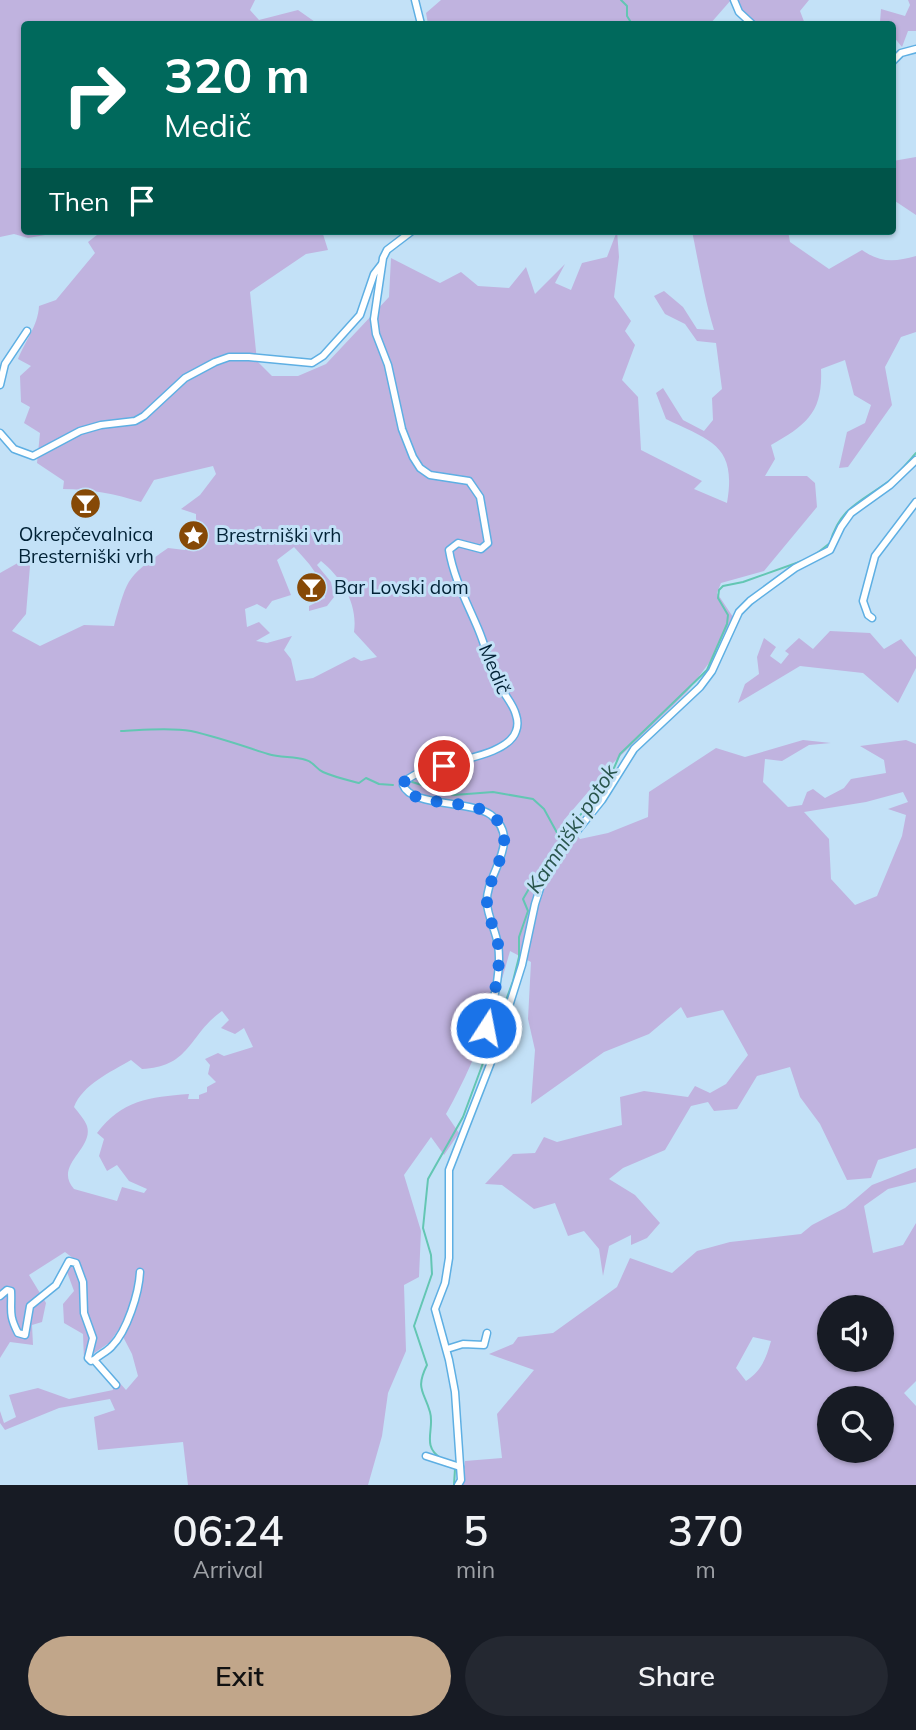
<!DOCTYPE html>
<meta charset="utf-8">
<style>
body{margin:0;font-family:Mulish,sans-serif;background:#242831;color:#f1f3f6;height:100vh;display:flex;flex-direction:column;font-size:26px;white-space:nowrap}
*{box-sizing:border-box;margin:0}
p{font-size:23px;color:#9ea1a6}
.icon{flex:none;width:38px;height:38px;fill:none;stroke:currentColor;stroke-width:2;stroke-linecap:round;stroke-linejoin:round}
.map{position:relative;height:1485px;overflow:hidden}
.drawer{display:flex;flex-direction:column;background:#171b24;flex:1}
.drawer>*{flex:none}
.banner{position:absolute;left:21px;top:21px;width:875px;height:214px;border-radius:7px;box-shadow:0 2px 5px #0004;background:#00695c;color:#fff;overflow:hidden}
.tools{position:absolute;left:817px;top:1295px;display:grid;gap:14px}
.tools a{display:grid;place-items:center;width:77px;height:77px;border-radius:50%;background:#171b24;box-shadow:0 2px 5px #0004;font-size:35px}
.pin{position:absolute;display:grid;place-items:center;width:60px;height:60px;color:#fff;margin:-30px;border:4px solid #fff;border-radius:50%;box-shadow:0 2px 7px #0007}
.me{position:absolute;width:77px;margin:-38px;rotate:11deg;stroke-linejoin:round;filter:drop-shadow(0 0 5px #0008)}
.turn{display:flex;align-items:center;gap:24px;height:147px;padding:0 28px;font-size:32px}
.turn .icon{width:91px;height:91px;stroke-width:2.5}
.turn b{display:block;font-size:49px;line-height:60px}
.then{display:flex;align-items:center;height:66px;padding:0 28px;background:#0003;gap:14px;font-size:26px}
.eta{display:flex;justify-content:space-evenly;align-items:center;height:119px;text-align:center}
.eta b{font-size:42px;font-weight:600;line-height:49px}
.primary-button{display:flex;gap:14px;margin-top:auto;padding:14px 28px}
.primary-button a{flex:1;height:80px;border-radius:42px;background:#c1a68a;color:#111;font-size:28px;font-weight:600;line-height:80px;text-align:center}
.primary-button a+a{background:#242831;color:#f1f3f6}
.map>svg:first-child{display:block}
.green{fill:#c0b3df;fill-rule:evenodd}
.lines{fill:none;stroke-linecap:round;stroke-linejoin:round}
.stream{stroke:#63c6b3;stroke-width:2}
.street-casing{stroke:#5eafe3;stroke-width:9}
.street{stroke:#fff;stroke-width:6}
.route{stroke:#1a73e8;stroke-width:12;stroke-dasharray:0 21.6}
.labels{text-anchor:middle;stroke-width:6;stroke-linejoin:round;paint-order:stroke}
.poi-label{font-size:19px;fill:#002135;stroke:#c3e1f7;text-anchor:start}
.street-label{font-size:19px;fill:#002135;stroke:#c3e1f7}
.water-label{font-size:21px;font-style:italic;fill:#29554c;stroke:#c3e1f7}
</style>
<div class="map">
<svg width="916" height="1485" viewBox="0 0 916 1485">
<rect width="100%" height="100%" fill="#c3e1f7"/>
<g class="green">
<polygon points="0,0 255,0 250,10 259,20 298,10 318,24 24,24 24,231 68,231 28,238 14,234 0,237"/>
<polygon points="441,0 731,0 710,24 428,24 426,13"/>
<polygon points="732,0 809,0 800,11 805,24 757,24"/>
<polygon points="908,0 916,0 916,31 908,31 902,47 893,36 892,24 880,22 881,9 905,16 910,5"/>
<polygon points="916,157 916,215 892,199 893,161"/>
<path d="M102,231h220l6,19 -22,4 -56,38 7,69 15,15h26l28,-12 63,-67 2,-39 49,25 21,-11 17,14 31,2 17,-21 9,27 30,-30 -10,19 16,7 11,-27 25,-6 10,-26 2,26 -5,40 17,24 -6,10 10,14 -13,35 16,17 3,53 61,31 -8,8 33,14c10,-58 -16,-62 -61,-84l-10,-26 7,-5 20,32 21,11 9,-11 -1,-22 10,-9 -6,-46 -19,-2 -12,-17 -20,-10 -11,-18 10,-5 19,16 14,22 17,1c-10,-33 -15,-65 -22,-99h96l2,11 39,27 33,-19c18,13 33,12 54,6v76l-15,5 -16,30 7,38 -44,62 -9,1 8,-36 18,-9 6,-18 -17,-10 -9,-35 -24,9c2,43 -14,56 -50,76l4,14 -10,17h42l8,7 2,24 -53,64 -43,12 -4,10 16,24 -24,46 -22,29 -74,71 -49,57 16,19 28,-6 40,-16 1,-25 67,-44 29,9 58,-17 28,3 -22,2 -27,16 -17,-2 -2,23 25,25 14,-2 5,-13 6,-3 12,9 19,-10 7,-9 35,-6 -2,-13 -24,-14 46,-6 10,4v404l-38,12 -7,18 -24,2 -27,-56 -20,-27 -10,-30 -33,9 -20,33 -23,2 -6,-9 -17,4 -26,44 -42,18 -14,11 26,16 25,28 -13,15 -16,7v-10l-22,11 -6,30 -4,-27 -15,-18 -16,5 -13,-33 -21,6 -32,-24 -17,-1 28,-30 22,-1 9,-16 13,5 65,-17 -2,-28 24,-6 44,6 7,-11 15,7 16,-9 22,-29 -25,-45 -36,8 -6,-11 -32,27 -45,18 -73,52 4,-54 -7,-31 3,-57 -21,-11c-16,59 -34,109 -64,163l13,19 -15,22 -13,-18 -27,38 17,56 -2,46 -15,8 2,66 -18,42 -6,43 -14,49h-180l-5,-43 -85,8 -4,-33 21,-7 -5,-11 -51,9 -54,22 -5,-7v-12l4,12 12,-6 -7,-22 29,-7 31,11 44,-9 -2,-17 15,17 12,-14 -6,-22 -13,-25 -10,14 -25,17 -1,-26 -19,-11 -1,-19 11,-13 -7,-19 7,-13 -9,-7 -36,23 17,28 -4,19 -10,3 1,20 -23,-3 -10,16v-785l23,-13 7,6 -4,48 -14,17 28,15 44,-21 30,1c14,-48 11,-48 54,-78l17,2 11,-26v-10l-15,-5 19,-14 16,-21 -3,-8 -59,14 -13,22c-26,-8 -51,-13 -78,-13l1,-8 -27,-18 3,-30 -16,-10 6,-16 -9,-5 -1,-26 11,-10 -13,-7c7,-18 20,-33 21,-53l17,-6 39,-47 -7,-11zM294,547c15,16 27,29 31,51l-16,8v5l18,-5 7,-9 -3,-15 -14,-17 4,-4c21,17 37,43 33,71l23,25 -16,4 -7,-4 -41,21 -17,3 -5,-22 -7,-9 8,-14 -25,7 -11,-2 14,-8 -11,-11 -12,5 -2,-18 12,-5 9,5 6,-8 19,-6 -14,-35zM903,792l5,10 -20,7 18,6 -4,21 -25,60 -22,9 -24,-26 -2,-40 -25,-27 62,-10zM222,1011l7,9 -8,8 14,6 9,-6 9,19 -29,9 -6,-3 -13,6 5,6 -2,9 8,8 -9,5v5l-8,3v4h-11l1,-5c-40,3 -67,6 -92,39l7,6 -5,17 8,15 10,-6 12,16 18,8 -3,4 -22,-6 -5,14 -43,-12c-21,-24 20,-40 13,-63 -2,-6 -9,-14 -13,-19 9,-23 37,-35 57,-47l11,9c49,-2 47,-35 80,-58z"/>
<polygon points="830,631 870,633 884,649 901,639 916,657 916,668 898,703 863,673 800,666 738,703 745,684 759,674 757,657 764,638 776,647 770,656 781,664 789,654 785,651 799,638 813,649"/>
<path d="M916,1168v14l-28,7 -24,17 9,47 30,-8 13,-22v158l-12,12 12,13v79h-453l2,-24 37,-3 -5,-44 37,-44 -45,-16 24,-10 5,-7 35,-4 64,-46 13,-29 42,15 25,-22 33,-9 71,-8 11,-9 33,-17 27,-23zM830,1307h52v53h-52zM753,1337l18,4c-5,18 -10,30 -25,40l-10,-13zM830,1398h52v53h-52z"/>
</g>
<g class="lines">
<g class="stream">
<polyline points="621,0 627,6 627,16 632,24"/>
<path d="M816,554l14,-11c10,-36 31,-41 59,-62 10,-8 18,-18 27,-28"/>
<path d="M121,731c22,-1 48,-4 70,0 27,6 52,15 77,23 13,4 26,2 38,6 8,2 10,9 17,12 11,5 24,8 36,11l7,-5 13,6 14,1"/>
<polyline points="412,782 454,795 493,792 533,799 544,809 561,840"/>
<polyline points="488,1050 513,981 519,957 519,937 528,911 523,899 545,861 611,775 620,754 707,670 727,624 728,615 718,598 719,590 723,586 743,582 802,561"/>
<path d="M441,1458c-20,-12 -6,-29 -11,-46 -6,-21 -15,-23 -3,-47l-13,-39 18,-52 -1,-19 -8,-27 5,-49 35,-62 23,-62"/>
<polyline points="454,1485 455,1469"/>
</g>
<defs>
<g id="street">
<polyline points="415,0 421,24"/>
<polyline points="734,0 739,12 752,24"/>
<polyline points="892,62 901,53 916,49"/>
<path d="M412,231l-25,19 -4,8 -9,61 2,15 12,31 14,64 11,28 7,11 10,7 39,6 11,16 8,46 -7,6 -23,-6 -9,7c5,30 19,54 30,81 7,17 11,35 19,51 5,12 15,21 18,33 2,6 2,11 0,16 -10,32 -102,30 -113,54 8,22 68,15 88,30 33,26 -7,60 -4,89 1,13 9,27 11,41 5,31 -9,69 -15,100l1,6 9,6"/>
<polyline points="0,385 5,364 27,331"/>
<polyline points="0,433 14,449 33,456 80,431 101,425 135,421 144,416 185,378 215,362 229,357 249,357 312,363 323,356 360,315 374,274 381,265"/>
<polyline points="872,618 868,615 863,601 875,556 916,502"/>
<path d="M0,1296l7,-6 4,1c1,19 -3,23 7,42l7,2 5,-29 26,-21 13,-24 7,2 7,19 1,31 9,25 -5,20 3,3 3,-1 22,25"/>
<polyline points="447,1349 463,1344 484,1345 487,1333"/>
<path d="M94,1360c6,-6 13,-8 18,-14 15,-15 27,-53 28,-74"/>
<polyline points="426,1456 460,1467"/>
<polyline points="458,1485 461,1480 455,1392 449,1360 435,1309 445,1283 449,1258 449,1170 493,1057 522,965 535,904 543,879 552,862 602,800 634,749 700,687 712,671 739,612 750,601 795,568 830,550 841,527 851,513 890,485 916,460"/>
</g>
</defs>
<use href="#street" class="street-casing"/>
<use href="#street" class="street"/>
</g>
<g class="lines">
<path class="route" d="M444,766l-30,8 -10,8v7c18,19 63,9 86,25 34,24 -4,60 -3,89 0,13 9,28 11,41 4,26 -6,58 -12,84"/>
</g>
<defs>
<symbol id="bar-disc" viewBox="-11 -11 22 22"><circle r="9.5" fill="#864906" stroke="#c3e1f7"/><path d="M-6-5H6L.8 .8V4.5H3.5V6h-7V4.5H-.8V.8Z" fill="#fff"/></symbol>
<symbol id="sight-disc" viewBox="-11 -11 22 22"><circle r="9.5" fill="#864906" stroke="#c3e1f7"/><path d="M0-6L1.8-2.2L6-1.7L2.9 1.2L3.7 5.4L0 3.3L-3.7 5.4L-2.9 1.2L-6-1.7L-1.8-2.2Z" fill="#fff"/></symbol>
</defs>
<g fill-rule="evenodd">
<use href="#bar-disc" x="68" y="486" width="35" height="35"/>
<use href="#sight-disc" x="176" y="518" width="35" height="35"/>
<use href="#bar-disc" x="294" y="570" width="35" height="35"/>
</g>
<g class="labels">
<g class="poi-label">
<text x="86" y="541" text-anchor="middle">Okrepčevalnica<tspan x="86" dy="22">Bresterniški vrh</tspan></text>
<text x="216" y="542">Brestrniški vrh</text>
<text x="334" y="594">Bar Lovski dom</text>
</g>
<g class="street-label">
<text transform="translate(495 669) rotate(67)" y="7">Medič</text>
</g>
<g class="water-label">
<text transform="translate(572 829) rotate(-57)" y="7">Kamniški potok</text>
</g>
</g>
</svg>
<div class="tools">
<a><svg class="icon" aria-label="sound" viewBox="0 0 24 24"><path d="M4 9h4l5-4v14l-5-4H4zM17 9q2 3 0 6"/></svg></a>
<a><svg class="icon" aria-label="search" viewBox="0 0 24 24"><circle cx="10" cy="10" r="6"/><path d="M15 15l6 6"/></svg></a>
</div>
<div class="pin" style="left:444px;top:766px;background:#d93025"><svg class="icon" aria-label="arrive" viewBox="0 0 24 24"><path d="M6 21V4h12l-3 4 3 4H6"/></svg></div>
<svg class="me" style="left:486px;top:1028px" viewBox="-20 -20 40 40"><circle r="17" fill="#1a73e8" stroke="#fff" stroke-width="3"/><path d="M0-11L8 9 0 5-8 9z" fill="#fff"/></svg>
<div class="banner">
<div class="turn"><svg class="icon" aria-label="right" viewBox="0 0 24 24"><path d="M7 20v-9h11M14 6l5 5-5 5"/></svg><div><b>320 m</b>Medič</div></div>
<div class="then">Then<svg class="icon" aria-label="arrive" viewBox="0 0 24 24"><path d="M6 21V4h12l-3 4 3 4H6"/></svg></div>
</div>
</div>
<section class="drawer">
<div class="eta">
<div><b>06:24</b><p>Arrival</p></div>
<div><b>5</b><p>min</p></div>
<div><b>370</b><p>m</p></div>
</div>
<div class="primary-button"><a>Exit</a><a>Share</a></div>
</section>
